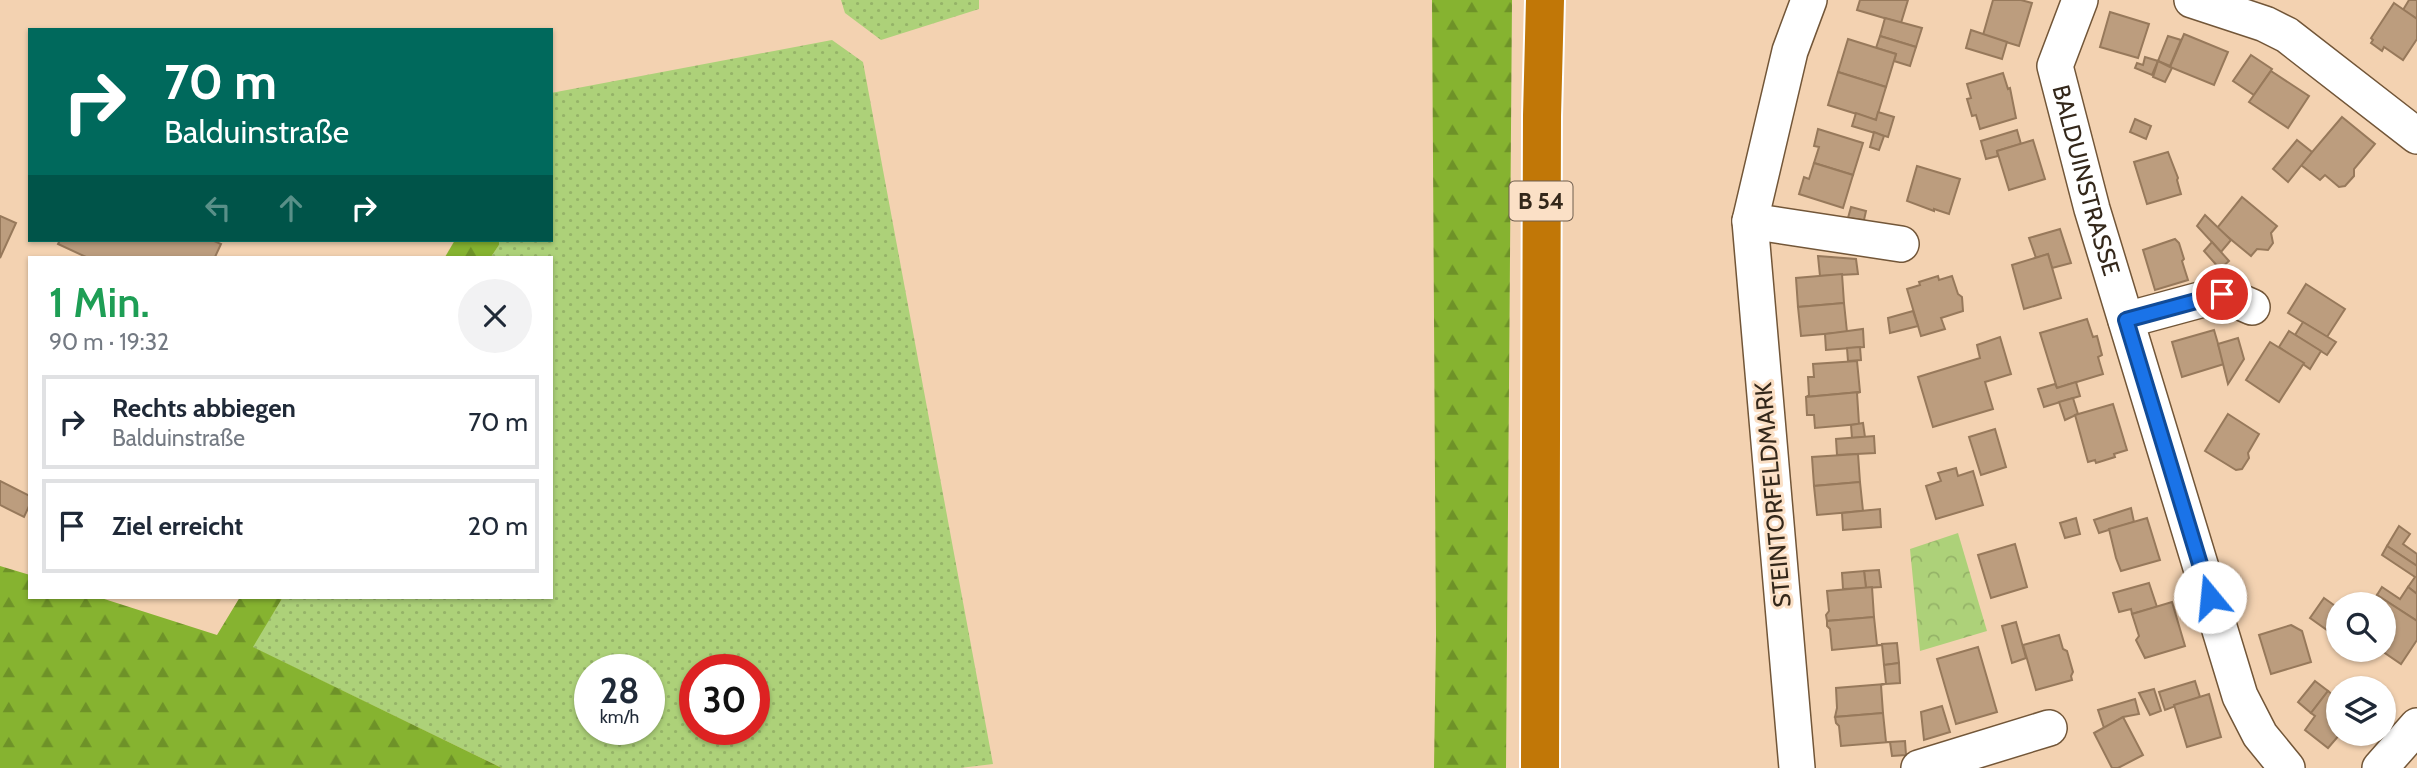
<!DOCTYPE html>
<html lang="de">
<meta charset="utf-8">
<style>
body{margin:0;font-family:Cabin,sans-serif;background:#f2f2f3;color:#1f2937;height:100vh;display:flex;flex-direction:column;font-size:26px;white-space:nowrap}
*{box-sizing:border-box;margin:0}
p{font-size:23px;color:#747a83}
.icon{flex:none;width:38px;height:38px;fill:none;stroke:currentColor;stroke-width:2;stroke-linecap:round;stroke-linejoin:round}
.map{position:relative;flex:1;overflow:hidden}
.drawer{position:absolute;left:28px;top:256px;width:525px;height:343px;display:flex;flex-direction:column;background:#fff;border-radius:0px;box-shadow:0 2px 5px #0004}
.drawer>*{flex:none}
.guide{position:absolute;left:28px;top:28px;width:525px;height:214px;border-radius:0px;box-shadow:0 2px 5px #0004;background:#00695c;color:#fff;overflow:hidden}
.fabs{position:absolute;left:2326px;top:592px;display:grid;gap:14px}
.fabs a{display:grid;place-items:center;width:70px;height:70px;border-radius:50%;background:#fff;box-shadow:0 2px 5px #0004;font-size:35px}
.speed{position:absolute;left:574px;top:654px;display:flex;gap:14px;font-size:35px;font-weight:700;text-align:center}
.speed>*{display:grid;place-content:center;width:91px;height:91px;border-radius:50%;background:#fff;box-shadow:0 2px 5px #0004;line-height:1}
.speed small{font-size:18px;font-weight:400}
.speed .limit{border:10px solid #d22;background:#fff;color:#111}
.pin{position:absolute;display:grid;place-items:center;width:60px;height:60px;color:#fff;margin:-30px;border:4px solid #fff;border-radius:50%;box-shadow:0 2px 7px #0007}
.me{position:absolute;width:77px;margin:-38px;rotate:343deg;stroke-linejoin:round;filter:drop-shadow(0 0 5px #0008)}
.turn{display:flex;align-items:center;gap:24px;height:147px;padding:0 21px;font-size:32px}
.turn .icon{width:91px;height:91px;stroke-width:2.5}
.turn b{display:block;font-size:49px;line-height:60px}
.lanes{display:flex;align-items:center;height:66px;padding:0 21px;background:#0003;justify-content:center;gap:35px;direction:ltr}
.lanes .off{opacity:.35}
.round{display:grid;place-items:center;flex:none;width:74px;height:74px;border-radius:37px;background:#f2f2f3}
.summary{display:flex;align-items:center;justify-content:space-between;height:119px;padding:0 21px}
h1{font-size:42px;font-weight:600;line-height:52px;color:#1e9e55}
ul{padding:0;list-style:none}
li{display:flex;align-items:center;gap:21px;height:94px;margin:0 14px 10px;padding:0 7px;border:4px solid #e0e1e3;border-radius:0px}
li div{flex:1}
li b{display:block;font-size:26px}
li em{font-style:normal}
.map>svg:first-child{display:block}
.grass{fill:url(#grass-dots);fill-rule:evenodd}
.forest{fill:url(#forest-firs)}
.park{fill:url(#park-crowns)}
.building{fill:#bc9d7e;stroke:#97795b;stroke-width:2}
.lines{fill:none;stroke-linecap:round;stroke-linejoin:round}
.minor-casing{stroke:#725638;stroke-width:38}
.highway-casing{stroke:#fff;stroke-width:42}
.minor{stroke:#fff;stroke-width:35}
.highway{stroke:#c17707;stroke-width:38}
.route-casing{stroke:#114b97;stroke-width:18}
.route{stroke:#1a73e8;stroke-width:12}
.labels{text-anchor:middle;stroke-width:6;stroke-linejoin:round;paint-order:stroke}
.shield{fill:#fbe0c6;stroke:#6f5e4e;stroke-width:2}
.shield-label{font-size:23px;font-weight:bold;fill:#33271a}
.street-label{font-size:24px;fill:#33271a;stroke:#fbe0c6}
</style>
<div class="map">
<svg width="2417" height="768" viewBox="0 0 2417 768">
<defs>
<pattern id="grass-dots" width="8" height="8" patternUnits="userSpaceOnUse" patternTransform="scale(1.75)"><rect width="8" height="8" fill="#add179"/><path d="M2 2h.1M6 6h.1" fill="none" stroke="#95b368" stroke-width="1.8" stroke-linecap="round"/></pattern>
<pattern id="forest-firs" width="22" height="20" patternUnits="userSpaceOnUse" patternTransform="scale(1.75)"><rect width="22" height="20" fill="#86b330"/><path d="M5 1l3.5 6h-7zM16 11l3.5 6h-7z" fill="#6e9228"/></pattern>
<pattern id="park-crowns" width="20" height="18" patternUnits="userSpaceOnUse" patternTransform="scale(1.75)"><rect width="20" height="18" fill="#add179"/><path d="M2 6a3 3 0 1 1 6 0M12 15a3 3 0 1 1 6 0" fill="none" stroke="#95b368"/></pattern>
</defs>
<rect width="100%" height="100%" fill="#f3d2b1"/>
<g class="grass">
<polygon points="841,0 979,0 979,9 881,40 845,13"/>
<path d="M832,40l31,22 130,702 -33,4h-458l-250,-121 31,-50h268v-340h-60l8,-12v-5h52v-147zM590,670h59v60h-59zM695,670h59v60h-59z"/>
</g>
<g class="forest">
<polygon points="1432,0 1512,0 1506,768 1434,768 1436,637"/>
<polygon points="455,240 499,240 499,245 491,257 445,257"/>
<polygon points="0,566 30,575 30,597 98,597 217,635 240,597 283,597 253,647 502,768 0,768"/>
</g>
<polygon class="park" points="1958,533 1987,631 1920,651 1910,549"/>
<g class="building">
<polygon points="1860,0 1908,0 1901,23 1857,10"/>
<polygon points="1993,0 2021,0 2032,3 2019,46 1983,35"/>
<polygon points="2409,0 2417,0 2417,19 2403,10"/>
<polygon points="2394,3 2417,19 2417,39 2403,60 2384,47 2382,51 2371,43 2373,40 2371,38"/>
<polygon points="2110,12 2149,24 2138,58 2100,47"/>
<polygon points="1885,18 1922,28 1916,47 1880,36"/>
<polygon points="1971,30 2007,42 2002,59 1966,48"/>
<polygon points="2184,34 2228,52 2214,85 2170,67"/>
<polygon points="1880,36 1916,47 1910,66 1894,61 1896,54 1876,48"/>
<polygon points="2168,36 2181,40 2170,66 2158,61"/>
<polygon points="1848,39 1896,54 1886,87 1838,72"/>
<polygon points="2251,55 2272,69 2254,95 2233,81"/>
<polygon points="2145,57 2158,61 2152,75 2135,68 2137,63 2143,65"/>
<polygon points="2158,61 2172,68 2165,82 2153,77"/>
<polygon points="2271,71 2309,96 2288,128 2249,102"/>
<polygon points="1838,72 1886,87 1876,120 1828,105"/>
<polygon points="2003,73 2008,89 2010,88 2016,118 1980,129 1976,115 1972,116 1967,99 1971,98 1967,84"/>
<polygon points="1878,112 1894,117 1888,137 1852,126 1856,113 1876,120"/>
<polygon points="2342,117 2375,144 2354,169 2354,176 2345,186 2339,187 2325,175 2320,180 2301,165"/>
<polygon points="2135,119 2151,126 2146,139 2130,132"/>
<polygon points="1818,129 1863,143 1853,175 1814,163 1819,147 1814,146"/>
<polygon points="2017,130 2021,144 1997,151 1998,156 1986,159 1981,141"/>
<polygon points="1874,132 1884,136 1879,150 1870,147"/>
<polygon points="2033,140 2045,179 2009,190 1997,151"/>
<polygon points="2297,140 2312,152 2288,182 2273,169"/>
<polygon points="2168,152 2178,178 2177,180 2181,194 2147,204 2134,162"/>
<polygon points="1814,163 1853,175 1843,208 1799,194 1804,177 1809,179"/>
<polygon points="1917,166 1960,179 1949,214 1934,209 1934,211 1907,201"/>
<polygon points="2242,197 2277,226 2271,233 2273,243 2268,250 2257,249 2251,256 2217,228"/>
<polygon points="1851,207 1866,211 1864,220 1848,218"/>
<polygon points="2205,215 2231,240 2221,252 2197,226"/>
<polygon points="0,216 16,223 0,258"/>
<polygon points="2060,229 2071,263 2052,268 2048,254 2036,258 2029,238"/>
<polygon points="2175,239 2179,243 2184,259 2182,261 2188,280 2155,290 2143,250"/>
<polygon points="60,240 212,240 221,244 215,257 86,257 58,244"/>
<polygon points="2212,242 2229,261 2220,269 2204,251"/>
<polygon points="2048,254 2061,298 2024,309 2012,265"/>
<polygon points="1818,256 1856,259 1858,274 1820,276"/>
<polygon points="1842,274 1844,303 1798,307 1796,278"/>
<polygon points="1938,276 1939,280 1952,276 1958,294 1962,297 1963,311 1941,318 1945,329 1921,336 1907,289 1920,285 1919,282"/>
<polygon points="2306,284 2345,309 2327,337 2288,313"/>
<polygon points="1844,303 1847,332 1801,336 1798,307"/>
<polygon points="1913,311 1918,326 1890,333 1888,318"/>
<polygon points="2087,319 2093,337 2097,336 2102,355 2098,357 2103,374 2057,388 2040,333"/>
<polygon points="2303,322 2336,342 2327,355 2295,335"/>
<polygon points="1863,329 1864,347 1826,350 1825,334"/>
<polygon points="2214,330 2224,364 2182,377 2172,342"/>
<polygon points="2289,331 2321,351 2310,369 2279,347"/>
<polygon points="2000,337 2011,374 1985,382 1993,409 1933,427 1918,377 1980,358 1977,345"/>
<polygon points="2238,338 2244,359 2228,384 2218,344"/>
<polygon points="2270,342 2304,363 2279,402 2246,380"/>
<polygon points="1860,347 1861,360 1848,361 1847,348"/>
<polygon points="1857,361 1860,392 1806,397 1809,395 1808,377 1814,377 1813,364"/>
<polygon points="2076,382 2080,396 2044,407 2038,389 2055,384 2057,388"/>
<polygon points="1860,392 1857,393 1859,424 1815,428 1814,415 1807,415 1806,397"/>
<polygon points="2073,398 2078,414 2065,420 2059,402"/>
<polygon points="2113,404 2127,450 2114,454 2115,457 2096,463 2095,460 2088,462 2075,415"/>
<polygon points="2228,414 2259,434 2248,453 2249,458 2242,469 2236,470 2205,451"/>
<polygon points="1863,423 1865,437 1852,438 1851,425"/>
<polygon points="1995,429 2006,467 1981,475 1969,437"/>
<polygon points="1874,436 1875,453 1837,455 1836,439"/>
<polygon points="1858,454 1860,482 1814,486 1812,457"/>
<polygon points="1956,468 1958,476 1973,471 1983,505 1936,519 1926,486 1941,481 1938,473"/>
<polygon points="0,481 30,496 30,504 24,517 0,505"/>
<polygon points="1860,482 1863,511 1817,515 1814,486"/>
<polygon points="2131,508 2134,522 2099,533 2094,520"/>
<polygon points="1880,509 1881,527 1843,530 1842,513"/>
<polygon points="2076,518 2080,534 2065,538 2060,523"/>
<polygon points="2147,518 2160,560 2121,571 2116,558 2109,529"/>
<polygon points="2399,526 2410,534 2403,544 2417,554 2417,566 2387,546"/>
<polygon points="2015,544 2027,587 1991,598 1978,555"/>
<polygon points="2387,546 2417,566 2417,594 2408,587 2415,577 2382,555"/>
<polygon points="1879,570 1881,587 1866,588 1864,571"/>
<polygon points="1864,571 1866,588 1843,589 1842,573"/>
<polygon points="2149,583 2157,607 2132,614 2131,609 2119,612 2113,593"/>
<polygon points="1872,587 1874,617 1827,621 1826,615 1829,611 1827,591"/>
<polygon points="2382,587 2400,599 2408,587 2417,594 2417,621 2377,595"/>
<polygon points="2377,595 2417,621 2417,640 2401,664 2379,649 2384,649 2384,623 2389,615 2384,611 2384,604 2372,603"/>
<polygon points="2324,598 2338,608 2338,615 2327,630 2310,618"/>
<polygon points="2172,602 2185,646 2145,658 2136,640 2139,636 2132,614"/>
<polygon points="1874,617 1877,645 1883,645 1832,650 1830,629 1827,626 1827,621"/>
<polygon points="2016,622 2026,658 2012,663 2002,626"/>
<polygon points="2291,625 2302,631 2311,662 2271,674 2259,635"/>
<polygon points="2059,635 2063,649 2067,651 2073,672 2071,676 2072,680 2036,690 2023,645"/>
<polygon points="1897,643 1899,663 1884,665 1882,644"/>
<polygon points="1978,647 1997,712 1956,724 1937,659"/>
<polygon points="1899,663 1900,683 1886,684 1884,665"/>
<polygon points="2195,681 2200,697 2165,710 2159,692"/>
<polygon points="2315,681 2328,691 2311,713 2298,702"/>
<polygon points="1885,684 1881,685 1883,713 1835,717 1837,708 1836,688"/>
<polygon points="2154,689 2161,711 2150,715 2139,693"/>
<polygon points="2328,691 2338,699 2338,733 2348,733 2345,737 2340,734 2328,748 2305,730 2315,716 2311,713"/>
<polygon points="2209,694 2221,737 2187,747 2174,705"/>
<polygon points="2135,699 2139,714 2123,717 2104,728 2098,710"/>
<polygon points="1942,706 1950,732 1924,740 1921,712"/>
<polygon points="1883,713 1886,742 1890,742 1841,746 1839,726 1836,723 1835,717"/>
<polygon points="2123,717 2143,755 2118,768 2112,768 2094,733"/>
<polygon points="1905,741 1906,755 1892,756 1890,742"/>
</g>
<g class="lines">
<defs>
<g id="minor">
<path id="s1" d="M2080,0l-25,66 37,143 148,487 20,39 27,33"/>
<polyline points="2192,0 2265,24 2287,35 2417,136"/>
<polyline points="1750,221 1901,244"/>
<polyline points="2126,320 2222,294 2252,307"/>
<polyline points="1797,768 1750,221 1790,51 1809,0"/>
<polyline points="1919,768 2049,728"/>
<polyline points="2380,768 2417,726"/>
</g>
<polyline id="highway" points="1540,768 1542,116 1545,0"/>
</defs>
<use href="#minor" class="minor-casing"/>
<use href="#highway" class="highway-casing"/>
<use href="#minor" class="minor"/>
<use href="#highway" class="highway"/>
</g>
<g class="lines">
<defs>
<polyline id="route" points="2210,597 2126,320 2222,294"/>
</defs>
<use href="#route" class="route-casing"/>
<use href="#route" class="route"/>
</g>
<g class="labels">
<rect class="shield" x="1509.5" y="181.5" width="63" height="39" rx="5"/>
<g class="shield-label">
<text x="1541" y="209">B 54</text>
</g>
<g class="street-label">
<text dy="8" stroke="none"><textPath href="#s1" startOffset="189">BALDUINSTRASSE</textPath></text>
<text transform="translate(1773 495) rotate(-95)" y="8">STEINTORFELDMARK</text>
</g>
</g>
</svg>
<div class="fabs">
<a><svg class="icon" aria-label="search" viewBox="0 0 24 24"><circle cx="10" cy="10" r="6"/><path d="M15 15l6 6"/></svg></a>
<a><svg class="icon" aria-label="layers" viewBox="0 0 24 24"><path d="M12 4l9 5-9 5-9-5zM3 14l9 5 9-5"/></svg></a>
</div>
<div class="speed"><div>28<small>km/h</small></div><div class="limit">30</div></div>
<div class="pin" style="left:2222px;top:294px;background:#d93025"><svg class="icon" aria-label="arrive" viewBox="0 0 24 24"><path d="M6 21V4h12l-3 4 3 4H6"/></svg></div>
<svg class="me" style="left:2210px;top:597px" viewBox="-20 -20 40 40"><circle r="19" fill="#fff"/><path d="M0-13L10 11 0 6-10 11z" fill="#1a73e8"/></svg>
<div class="guide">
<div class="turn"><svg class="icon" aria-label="right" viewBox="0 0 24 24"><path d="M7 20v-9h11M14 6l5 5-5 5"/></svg><div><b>70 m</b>Balduinstraße</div></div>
<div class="lanes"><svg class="icon off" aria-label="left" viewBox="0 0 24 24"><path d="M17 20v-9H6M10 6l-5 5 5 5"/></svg><svg class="icon off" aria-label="ahead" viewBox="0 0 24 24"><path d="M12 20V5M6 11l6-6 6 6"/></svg><svg class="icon" aria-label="right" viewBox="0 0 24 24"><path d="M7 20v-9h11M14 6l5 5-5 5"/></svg></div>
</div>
<section class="drawer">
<div class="summary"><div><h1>1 Min.</h1><p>90 m · 19:32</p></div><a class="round"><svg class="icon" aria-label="close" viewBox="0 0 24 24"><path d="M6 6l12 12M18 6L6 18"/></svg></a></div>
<ul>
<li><svg class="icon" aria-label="right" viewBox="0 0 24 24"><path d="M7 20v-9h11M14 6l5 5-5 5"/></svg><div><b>Rechts abbiegen</b><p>Balduinstraße</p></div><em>70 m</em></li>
<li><svg class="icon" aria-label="arrive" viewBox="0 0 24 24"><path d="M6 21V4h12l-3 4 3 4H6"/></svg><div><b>Ziel erreicht</b></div><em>20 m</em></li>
</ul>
</section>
</div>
